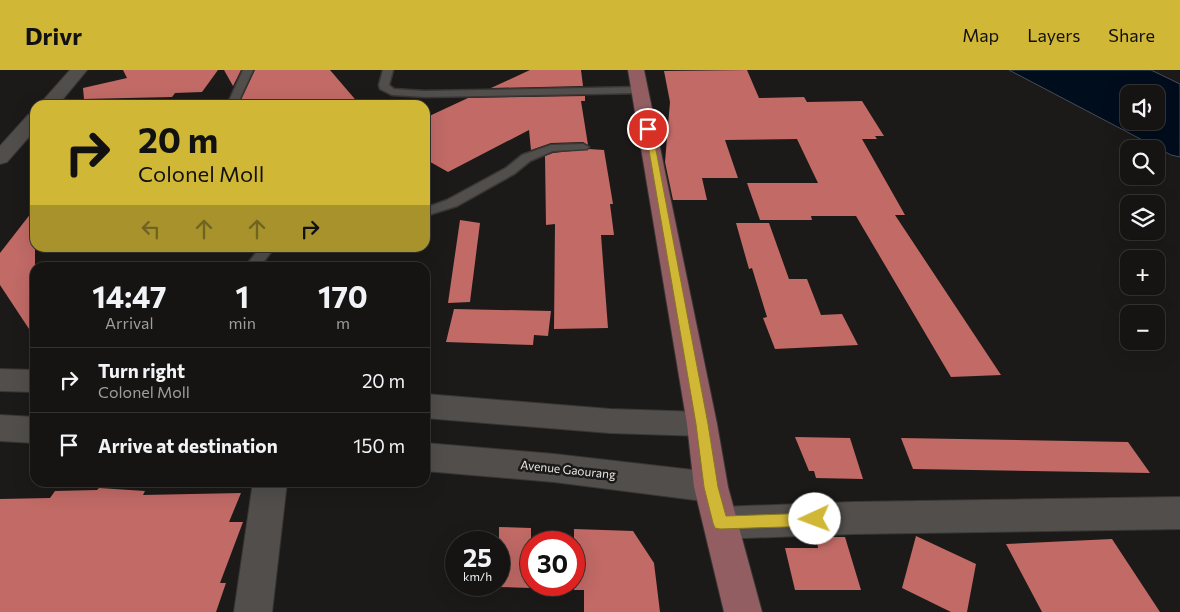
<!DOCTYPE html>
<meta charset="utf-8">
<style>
body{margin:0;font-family:Commissioner,sans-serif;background:#1e1d1b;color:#f1f3f6;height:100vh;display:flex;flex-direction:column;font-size:19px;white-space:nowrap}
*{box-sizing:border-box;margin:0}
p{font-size:16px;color:#9d9e9f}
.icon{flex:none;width:28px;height:28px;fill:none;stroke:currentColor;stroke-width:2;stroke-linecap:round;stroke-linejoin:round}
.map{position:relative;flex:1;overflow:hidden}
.panel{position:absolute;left:30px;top:192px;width:400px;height:225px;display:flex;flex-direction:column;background:#151412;border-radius:15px;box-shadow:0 5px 20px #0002,0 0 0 1px #343332}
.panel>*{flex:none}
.guide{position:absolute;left:30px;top:30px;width:400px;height:152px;border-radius:15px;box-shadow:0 5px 20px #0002,0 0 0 1px #343332;background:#d1b736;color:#111;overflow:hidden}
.fabs{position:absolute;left:1120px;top:15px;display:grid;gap:10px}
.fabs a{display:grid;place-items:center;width:45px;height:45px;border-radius:10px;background:#151412;box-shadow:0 5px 20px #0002,0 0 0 1px #343332;font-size:25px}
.speed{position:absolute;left:445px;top:461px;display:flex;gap:10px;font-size:25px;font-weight:700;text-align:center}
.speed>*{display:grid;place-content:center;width:65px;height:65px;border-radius:50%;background:#151412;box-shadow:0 5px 20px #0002,0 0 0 1px #343332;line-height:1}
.speed small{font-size:12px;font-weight:400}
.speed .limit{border:8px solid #d22;background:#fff;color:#111}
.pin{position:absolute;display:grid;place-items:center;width:42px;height:42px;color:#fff;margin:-21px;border:2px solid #fff;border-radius:50%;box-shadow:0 1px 5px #0007}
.me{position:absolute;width:55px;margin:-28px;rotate:268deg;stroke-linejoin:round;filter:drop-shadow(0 0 4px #0008)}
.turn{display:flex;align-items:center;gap:18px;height:105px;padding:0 25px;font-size:22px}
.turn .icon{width:65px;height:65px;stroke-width:2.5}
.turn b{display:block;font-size:35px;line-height:42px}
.lanes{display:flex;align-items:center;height:48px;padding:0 25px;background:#0003;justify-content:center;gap:25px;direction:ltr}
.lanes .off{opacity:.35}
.eta{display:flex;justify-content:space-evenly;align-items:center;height:85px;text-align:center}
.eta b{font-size:30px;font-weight:700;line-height:35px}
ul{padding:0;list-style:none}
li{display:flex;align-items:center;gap:15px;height:65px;padding:0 25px;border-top:1px solid #343332}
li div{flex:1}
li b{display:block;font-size:19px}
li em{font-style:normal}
header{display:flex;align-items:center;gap:30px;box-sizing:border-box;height:70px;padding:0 25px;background:#d1b736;color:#111}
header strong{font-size:24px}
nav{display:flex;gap:28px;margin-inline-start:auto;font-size:18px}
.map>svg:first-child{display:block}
.water{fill:#000d1d;stroke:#454e59;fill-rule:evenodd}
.building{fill:#c16a66}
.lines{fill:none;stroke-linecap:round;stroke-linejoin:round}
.service-casing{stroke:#383735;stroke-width:3}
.minor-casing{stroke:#383735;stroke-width:2}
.secondary-casing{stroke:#383735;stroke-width:2}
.primary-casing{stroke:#383735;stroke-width:2}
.service{fill:#514e4c;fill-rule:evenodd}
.minor{fill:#514e4c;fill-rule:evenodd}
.secondary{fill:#514e4c;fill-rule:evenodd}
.primary{fill:#925e62;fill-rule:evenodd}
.route{fill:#d1b736;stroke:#887723}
.labels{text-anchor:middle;stroke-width:5;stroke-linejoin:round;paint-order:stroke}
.street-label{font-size:12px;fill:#e7e6e4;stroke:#1c1a18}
</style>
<header>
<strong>Drivr</strong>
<nav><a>Map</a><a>Layers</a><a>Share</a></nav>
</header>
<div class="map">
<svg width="1180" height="542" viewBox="0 0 1180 542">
<rect width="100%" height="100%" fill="#1c1a18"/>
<path class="water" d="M1009,0h142l29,14v73l-9,-2zM1129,24h27v27h-27z"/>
<g class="building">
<polygon points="123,0 218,0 202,22 175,23 172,27 84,29 83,18 127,8"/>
<polygon points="224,0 241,0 233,16"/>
<polygon points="255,0 330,0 360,35 245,35 241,30"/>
<polygon points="530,0 581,0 583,16 491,18"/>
<polygon points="747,0 759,28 804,27 807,32 862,31 884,66 875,66 877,69 862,69 905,145 895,145 1001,305 951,307 856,146 811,146 812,150 760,150 747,113 818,113 797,69 725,70 738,108 702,108 707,130 673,130 665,92 670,32 664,1"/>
<polygon points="585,26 585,31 581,31 588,75 583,72 551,73 531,80 529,60 448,102 425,89 425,48 468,28"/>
<polygon points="589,79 604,80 613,134 610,134 614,165 601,165 608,258 554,259 555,154 546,155 545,86 553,83"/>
<polygon points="35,138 35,268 0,215 0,183"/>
<polygon points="460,150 480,153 470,232 448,233"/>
<polygon points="736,153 769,153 789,209 807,209 821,245 842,244 858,275 775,279 763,248 767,247 752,198 749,199"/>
<polygon points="454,239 551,241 548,266 534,265 533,275 446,272"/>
<polygon points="795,367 850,368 863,409 816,408 814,401 809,401"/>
<polygon points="901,368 1128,372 1150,403 913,399"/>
<polygon points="99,418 145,421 143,425 241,423 229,452 243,452 220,513 226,513 216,542 0,542 0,429 50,428 55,421 97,420"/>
<polygon points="499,457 531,458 531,518 499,517"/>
<polygon points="574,459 633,461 654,493 660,542 584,542 584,520 574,520"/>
<polygon points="916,466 976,494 967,542 951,542 902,518"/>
<polygon points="816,467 845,467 861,520 795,520 785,478 818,478"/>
<polygon points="1112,469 1160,542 1042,542 1006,474"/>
</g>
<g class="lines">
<defs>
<g id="service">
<polygon points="243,0 253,0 237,35 227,35"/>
<polygon points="383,0 393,0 389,15 394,19 425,21 640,17 645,20 640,23 425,27 392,25 380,19 379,15"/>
<polygon points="583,74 589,77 587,79 553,81 530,91 514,104 457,136 425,146 425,138 447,130 506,98 522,85 551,75"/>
<polygon points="260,178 274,178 259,198 244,198"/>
</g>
<g id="minor">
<polygon points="70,0 87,0 58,35 39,35"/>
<polygon points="35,43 35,60 7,92 0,94 0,76 28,45"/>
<polygon points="253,412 287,412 272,542 234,542"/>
<polygon points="1180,427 1180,459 853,464 720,469 708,464 703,453 708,442 720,437 853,432"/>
</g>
<g id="secondary">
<polygon points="0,299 35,300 35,322 0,321"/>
<polygon points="425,324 610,339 702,342 713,345 717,354 713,363 702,366 610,363 425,348"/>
<polygon points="0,345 35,347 35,373 0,371"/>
<polygon points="425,373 554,384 711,402 723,407 728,417 723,427 711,432 554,412 425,401"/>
</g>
<polygon id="primary" points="628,0 644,0 717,354 728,417 762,542 724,542 694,417 687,354"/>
</defs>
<use href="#service" class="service-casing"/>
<use href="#minor" class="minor-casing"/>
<use href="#secondary" class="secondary-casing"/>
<use href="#primary" class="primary-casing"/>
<use href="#service" class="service"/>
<use href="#minor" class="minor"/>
<use href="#secondary" class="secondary"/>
<use href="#primary" class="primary"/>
</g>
<polygon class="route" points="645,57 652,59 708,354 718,417 726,446 815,443 820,445 822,449 820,454 815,456 720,459 715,458 713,453 704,417 696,354"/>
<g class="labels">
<g class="street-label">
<text transform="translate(568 400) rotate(6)" y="4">Avenue Gaourang</text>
</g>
</g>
</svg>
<div class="fabs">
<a><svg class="icon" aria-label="sound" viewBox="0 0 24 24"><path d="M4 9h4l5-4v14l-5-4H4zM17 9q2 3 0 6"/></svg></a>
<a><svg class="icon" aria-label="search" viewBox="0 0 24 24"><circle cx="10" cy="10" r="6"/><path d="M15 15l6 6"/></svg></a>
<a><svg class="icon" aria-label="layers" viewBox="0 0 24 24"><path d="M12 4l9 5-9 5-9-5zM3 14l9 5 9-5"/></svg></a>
<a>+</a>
<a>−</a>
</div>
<div class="speed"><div>25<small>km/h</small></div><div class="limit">30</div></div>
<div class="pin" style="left:648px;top:59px;background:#d93025"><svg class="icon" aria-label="arrive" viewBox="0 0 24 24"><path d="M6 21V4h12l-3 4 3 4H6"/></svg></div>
<svg class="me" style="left:815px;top:449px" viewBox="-20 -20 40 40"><circle r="19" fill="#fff"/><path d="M0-13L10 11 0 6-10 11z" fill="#d1b736"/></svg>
<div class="guide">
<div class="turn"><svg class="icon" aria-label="right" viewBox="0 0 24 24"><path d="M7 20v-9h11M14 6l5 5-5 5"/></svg><div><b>20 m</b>Colonel Moll</div></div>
<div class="lanes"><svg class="icon off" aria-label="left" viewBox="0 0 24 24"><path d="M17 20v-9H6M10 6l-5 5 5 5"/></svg><svg class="icon off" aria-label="ahead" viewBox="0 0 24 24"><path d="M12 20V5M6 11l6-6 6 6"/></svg><svg class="icon off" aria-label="ahead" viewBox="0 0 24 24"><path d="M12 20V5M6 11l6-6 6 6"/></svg><svg class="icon" aria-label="right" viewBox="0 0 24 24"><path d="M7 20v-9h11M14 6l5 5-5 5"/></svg></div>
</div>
<section class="panel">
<div class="eta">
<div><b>14:47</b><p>Arrival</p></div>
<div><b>1</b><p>min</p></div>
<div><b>170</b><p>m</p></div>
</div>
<ul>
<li><svg class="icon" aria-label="right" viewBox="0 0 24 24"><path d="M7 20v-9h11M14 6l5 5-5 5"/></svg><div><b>Turn right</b><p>Colonel Moll</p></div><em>20 m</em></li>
<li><svg class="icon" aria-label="arrive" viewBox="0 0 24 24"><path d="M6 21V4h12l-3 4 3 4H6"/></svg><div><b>Arrive at destination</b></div><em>150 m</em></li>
</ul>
</section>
</div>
